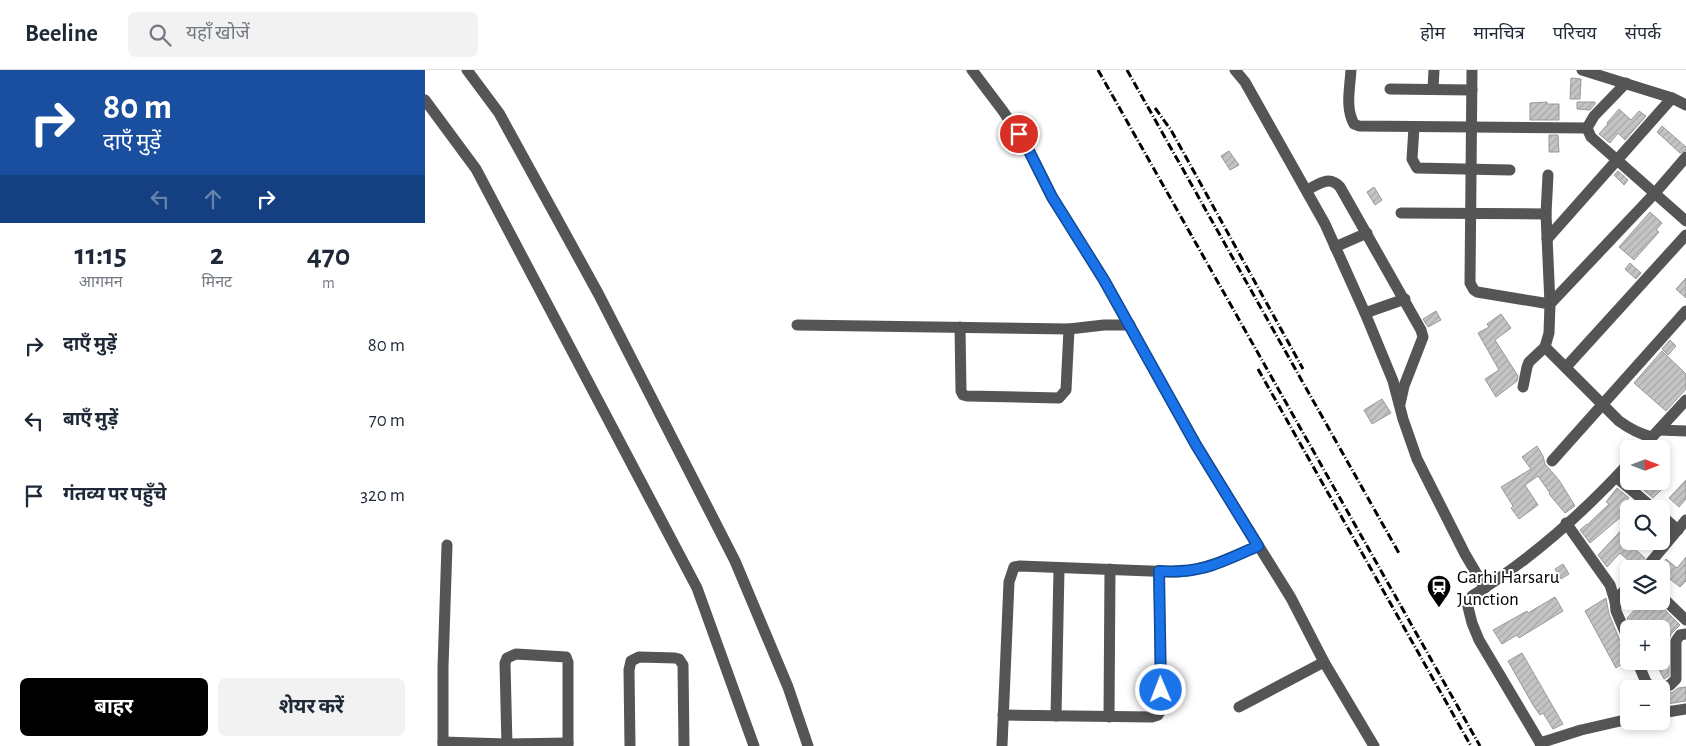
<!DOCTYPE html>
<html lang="hi">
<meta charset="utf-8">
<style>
body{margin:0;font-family:"Alegreya Sans","Noto Sans Devanagari",sans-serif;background:#f2f2f3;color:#1f2937;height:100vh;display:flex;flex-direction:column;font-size:19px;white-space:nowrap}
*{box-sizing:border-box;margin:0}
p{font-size:16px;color:#747a83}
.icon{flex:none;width:28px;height:28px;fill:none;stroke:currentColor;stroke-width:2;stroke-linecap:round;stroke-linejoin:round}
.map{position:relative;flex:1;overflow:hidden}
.side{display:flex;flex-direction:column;background:#fff;width:425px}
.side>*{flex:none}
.guide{background:#1a4fa0;color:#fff;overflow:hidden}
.needle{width:32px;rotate:90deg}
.buttons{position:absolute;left:1195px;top:370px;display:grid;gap:10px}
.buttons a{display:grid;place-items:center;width:50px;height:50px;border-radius:8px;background:#fff;box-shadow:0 2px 8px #0003;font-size:25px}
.pin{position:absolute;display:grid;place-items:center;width:42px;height:42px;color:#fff;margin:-21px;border:2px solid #fff;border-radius:50%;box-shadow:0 1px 5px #0007}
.me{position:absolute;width:55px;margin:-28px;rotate:359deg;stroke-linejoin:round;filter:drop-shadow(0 0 4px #0008)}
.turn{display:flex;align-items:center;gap:18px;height:105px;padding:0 20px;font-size:22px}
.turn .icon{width:65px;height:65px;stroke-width:2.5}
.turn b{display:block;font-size:35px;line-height:42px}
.lanes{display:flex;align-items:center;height:48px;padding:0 20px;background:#0003;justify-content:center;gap:25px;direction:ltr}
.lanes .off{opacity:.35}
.eta{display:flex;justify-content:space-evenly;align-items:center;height:85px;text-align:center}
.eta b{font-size:30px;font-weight:700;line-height:35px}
.primary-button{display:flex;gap:10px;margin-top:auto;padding:10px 20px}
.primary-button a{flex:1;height:58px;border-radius:8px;background:#000;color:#fff;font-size:20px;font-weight:700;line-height:58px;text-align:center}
.primary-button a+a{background:#f2f2f3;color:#1f2937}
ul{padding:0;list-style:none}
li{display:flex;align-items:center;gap:15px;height:75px;padding:0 20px}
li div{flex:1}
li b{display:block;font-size:19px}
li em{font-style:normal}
header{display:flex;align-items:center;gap:30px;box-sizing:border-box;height:70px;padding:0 25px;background:#fff;border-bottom:1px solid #e0e1e3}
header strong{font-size:24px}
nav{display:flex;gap:28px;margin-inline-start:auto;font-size:18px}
.search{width:350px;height:45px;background:#f2f2f3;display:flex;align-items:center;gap:12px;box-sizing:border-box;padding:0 18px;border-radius:8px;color:#747a83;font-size:19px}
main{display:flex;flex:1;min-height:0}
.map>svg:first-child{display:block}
.building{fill:url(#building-hatch);stroke:#999}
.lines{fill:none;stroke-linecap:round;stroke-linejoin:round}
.minor{stroke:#555;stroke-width:11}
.rail{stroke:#000;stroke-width:3;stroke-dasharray:8 2.5 1 2.5;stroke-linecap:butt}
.route-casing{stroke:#114b97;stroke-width:12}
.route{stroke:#1a73e8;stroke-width:9}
.labels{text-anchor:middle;stroke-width:4;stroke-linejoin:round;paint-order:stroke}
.poi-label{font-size:19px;fill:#000;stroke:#fff;text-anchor:start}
</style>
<header>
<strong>Beeline</strong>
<div class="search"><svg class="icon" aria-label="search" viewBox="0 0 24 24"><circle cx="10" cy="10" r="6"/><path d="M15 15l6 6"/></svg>यहाँ खोजें</div>
<nav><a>होम</a><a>मानचित्र</a><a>परिचय</a><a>संपर्क</a></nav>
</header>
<main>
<section class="side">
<div class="guide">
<div class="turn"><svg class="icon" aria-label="right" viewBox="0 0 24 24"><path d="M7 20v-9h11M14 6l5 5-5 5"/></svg><div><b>80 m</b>दाएँ मुड़ें</div></div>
<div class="lanes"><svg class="icon off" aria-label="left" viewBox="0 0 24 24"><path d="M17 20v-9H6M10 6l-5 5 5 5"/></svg><svg class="icon off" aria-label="ahead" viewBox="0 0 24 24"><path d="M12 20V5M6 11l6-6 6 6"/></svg><svg class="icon" aria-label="right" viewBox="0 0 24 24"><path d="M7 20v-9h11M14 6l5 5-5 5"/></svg></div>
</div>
<div class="eta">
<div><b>11:15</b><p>आगमन</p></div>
<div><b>2</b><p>मिनट</p></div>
<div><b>470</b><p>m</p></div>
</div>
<ul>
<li><svg class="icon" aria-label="right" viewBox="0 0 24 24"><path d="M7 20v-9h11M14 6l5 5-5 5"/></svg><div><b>दाएँ मुड़ें</b></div><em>80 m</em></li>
<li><svg class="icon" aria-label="left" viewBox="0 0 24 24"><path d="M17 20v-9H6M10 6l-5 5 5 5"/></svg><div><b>बाएँ मुड़ें</b></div><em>70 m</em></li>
<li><svg class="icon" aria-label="arrive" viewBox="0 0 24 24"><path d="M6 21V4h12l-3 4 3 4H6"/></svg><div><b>गंतव्य पर पहुँचे</b></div><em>320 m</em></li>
</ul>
<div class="primary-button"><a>बाहर</a><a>शेयर करें</a></div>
</section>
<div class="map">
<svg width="1261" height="676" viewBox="0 0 1261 676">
<defs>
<pattern id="building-hatch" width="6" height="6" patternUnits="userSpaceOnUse" patternTransform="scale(1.25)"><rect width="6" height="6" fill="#c4c4c4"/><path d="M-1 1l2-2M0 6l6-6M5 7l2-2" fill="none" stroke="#a7a7a7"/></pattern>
</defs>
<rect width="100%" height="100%" fill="#fff"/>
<g class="building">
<polygon points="1146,8 1156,9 1155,29 1145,29"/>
<polygon points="1122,32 1122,34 1134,34 1134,50 1105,50 1105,33"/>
<polygon points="1152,32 1170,32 1170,34 1165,40 1152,39"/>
<polygon points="1194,39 1206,50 1214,41 1221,46 1200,70 1193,63 1185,73 1174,64 1183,54 1182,53"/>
<polygon points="1237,56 1261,77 1261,80 1255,83 1232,62"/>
<polygon points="1124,65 1133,65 1134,82 1124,82"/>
<polygon points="804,81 814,95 805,100 796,86"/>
<polygon points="1193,101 1203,110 1199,115 1189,105"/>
<polygon points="949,117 957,130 950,135 942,122"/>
<polygon points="1225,142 1237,153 1231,160 1234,162 1209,190 1194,177"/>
<polygon points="1205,193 1216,203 1211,209 1200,199"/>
<polygon points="1261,208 1261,228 1251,219"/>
<polygon points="1011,241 1016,250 1003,257 998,249"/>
<polygon points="1076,244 1086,258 1070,270 1093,306 1092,311 1071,327 1060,309 1074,300 1053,263 1064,257 1062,254"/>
<polygon points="1245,270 1251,276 1243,285 1237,279"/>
<polygon points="1237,281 1261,304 1261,319 1241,341 1209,313"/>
<polygon points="957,329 966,343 947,354 939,340"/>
<polygon points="1112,376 1118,386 1120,394 1134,410 1150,436 1140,443 1124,424 1125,423 1113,406 1100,415 1113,435 1094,449 1086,438 1088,436 1076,417 1106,399 1097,387"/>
<polygon points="1261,410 1261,429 1254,437 1244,428"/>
<polygon points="1208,411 1235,411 1240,416 1228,428"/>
<polygon points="1192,418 1204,428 1198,434 1204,440 1165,473 1155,460 1162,454 1162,455 1184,434 1181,432"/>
<polygon points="1204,452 1203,473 1220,488 1213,499 1195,483 1182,497 1173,485"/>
<polygon points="1261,487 1261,511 1255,517 1236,502 1236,499 1233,499 1241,489 1252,498"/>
<polygon points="1138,494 1144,504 1136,509 1130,499"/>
<polygon points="1130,527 1138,541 1094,568 1092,565 1077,574 1068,560 1102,541 1103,543"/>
<polygon points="1181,528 1184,544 1195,571 1204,583 1204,589 1191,598 1160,541"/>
<polygon points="1218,531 1231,531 1255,555 1246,564 1244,570 1244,606 1239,609 1230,592 1236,591 1236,559 1207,559 1202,548"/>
<polygon points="1097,583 1138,654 1128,659 1118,643 1115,645 1108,635 1083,591"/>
<polygon points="1261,617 1261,631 1236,635 1236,626 1248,622 1253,618"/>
</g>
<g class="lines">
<g class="minor">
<polyline points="42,0 74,43 174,225 310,491 363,617 383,676"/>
<polyline points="547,0 578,41 602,77 627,127 679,210 771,375 866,528 899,592 949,676"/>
<polyline points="810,0 820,12 900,154 940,243 968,311 978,349 992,389 1040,484 1060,518"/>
<path d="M926,0c-1,18 -6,38 3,54l5,2 228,2"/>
<polyline points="1047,0 1045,213 1049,220 1052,222 1125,234 1230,123 1261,87"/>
<polyline points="1157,0 1247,28 1261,35"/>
<polyline points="1201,13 1169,46 1162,58 1166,67 1261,151"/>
<polyline points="965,19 1047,20"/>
<polyline points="1008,19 1009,0"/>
<polyline points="0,30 51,99 272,518 329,676"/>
<polyline points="989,57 987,89 992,98 1085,100"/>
<path d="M882,120c12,-6 22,-15 33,-3l81,143 2,7 -19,49 -4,18"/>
<polyline points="976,143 1121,144"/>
<polyline points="1122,169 1247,28"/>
<polyline points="910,177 942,163"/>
<polyline points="940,243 980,229"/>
<polyline points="372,255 644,259 679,255 705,255"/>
<polyline points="535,257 536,321 538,325 542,326 634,328 641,320 644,259"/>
<path d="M1120,277l74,74c11,8 20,13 33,16"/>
<polyline points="1141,297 1261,165"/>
<polyline points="1098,317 1102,297 1104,292 1120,277 1124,263 1125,234 1121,144 1123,105"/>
<polyline points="1234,360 1261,361"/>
<polyline points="1216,379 1261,330"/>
<polyline points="1127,391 1261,241"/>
<polyline points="1191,407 1229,439"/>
<polyline points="1236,445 1253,460"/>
<polyline points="1141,453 1185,515 1190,531 1204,515"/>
<polyline points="1220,499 1261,450"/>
<polyline points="1236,526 1261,550"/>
<polyline points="1190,531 1191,541 1204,571"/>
<polyline points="1212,591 1221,612 1228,619"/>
<polyline points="1234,619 1245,615 1251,609 1251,571 1255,565 1261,564"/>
<polyline points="814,637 899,592"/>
<polyline points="1236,643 1261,639"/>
<polyline points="578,645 727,647 733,645 736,640 734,501"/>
<polyline points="631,646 634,499"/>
<polyline points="684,647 685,499"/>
<polyline points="18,672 81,674 143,673"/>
<polyline points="1115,673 1156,660 1204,649"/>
<polyline points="18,676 18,597 22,475"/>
<polyline points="82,676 80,593 82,588 91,584 141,587 143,592 143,676"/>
<polyline points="205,676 204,600 206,591 214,587 250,588 254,589 258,595 259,676"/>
<path d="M577,676l7,-164 5,-15 6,-1 156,6c31,-2 54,-14 82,-26"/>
<path d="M1117,676l-63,-106 -7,-17 -4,-16 4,-11c58,-36 111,-83 157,-133"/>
</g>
<g class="rail">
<polyline points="673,0 1055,676"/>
<polyline points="702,0 975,485"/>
<polyline points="730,38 746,60 878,299"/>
<polyline points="833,299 1046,676"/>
</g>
</g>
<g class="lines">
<defs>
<path id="route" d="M594,64l8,13 25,50 52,83 92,165 62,101c-37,16 -56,28 -99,25l2,119"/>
</defs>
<use href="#route" class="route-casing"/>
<use href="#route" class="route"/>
</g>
<defs>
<symbol id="station-pin" viewBox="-11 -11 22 30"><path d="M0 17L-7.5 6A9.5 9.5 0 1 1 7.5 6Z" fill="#000" stroke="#fff"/><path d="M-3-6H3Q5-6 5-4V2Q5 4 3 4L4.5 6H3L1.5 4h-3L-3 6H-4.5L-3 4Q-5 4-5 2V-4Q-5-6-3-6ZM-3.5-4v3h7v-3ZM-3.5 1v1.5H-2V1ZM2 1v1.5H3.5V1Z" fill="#fff"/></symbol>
</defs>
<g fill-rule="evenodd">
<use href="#station-pin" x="1000" y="503" width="28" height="38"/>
</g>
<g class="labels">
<g class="poi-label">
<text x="1032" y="513">Garhi Harsaru<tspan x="1032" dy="22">Junction</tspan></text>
</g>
</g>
</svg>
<div class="buttons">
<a><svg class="needle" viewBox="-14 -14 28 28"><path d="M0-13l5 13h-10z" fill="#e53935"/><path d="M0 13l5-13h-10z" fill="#747a83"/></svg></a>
<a><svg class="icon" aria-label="search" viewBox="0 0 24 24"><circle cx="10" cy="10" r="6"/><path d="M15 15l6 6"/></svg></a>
<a><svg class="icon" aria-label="layers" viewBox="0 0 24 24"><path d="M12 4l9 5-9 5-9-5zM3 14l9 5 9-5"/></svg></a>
<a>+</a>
<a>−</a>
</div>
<div class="pin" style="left:594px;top:64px;background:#d93025"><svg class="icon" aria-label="arrive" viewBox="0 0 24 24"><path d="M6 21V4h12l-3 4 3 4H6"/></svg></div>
<svg class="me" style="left:736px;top:620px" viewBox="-20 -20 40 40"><circle r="17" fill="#1a73e8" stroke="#fff" stroke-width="3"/><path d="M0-11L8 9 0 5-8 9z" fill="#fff"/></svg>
</div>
</main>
